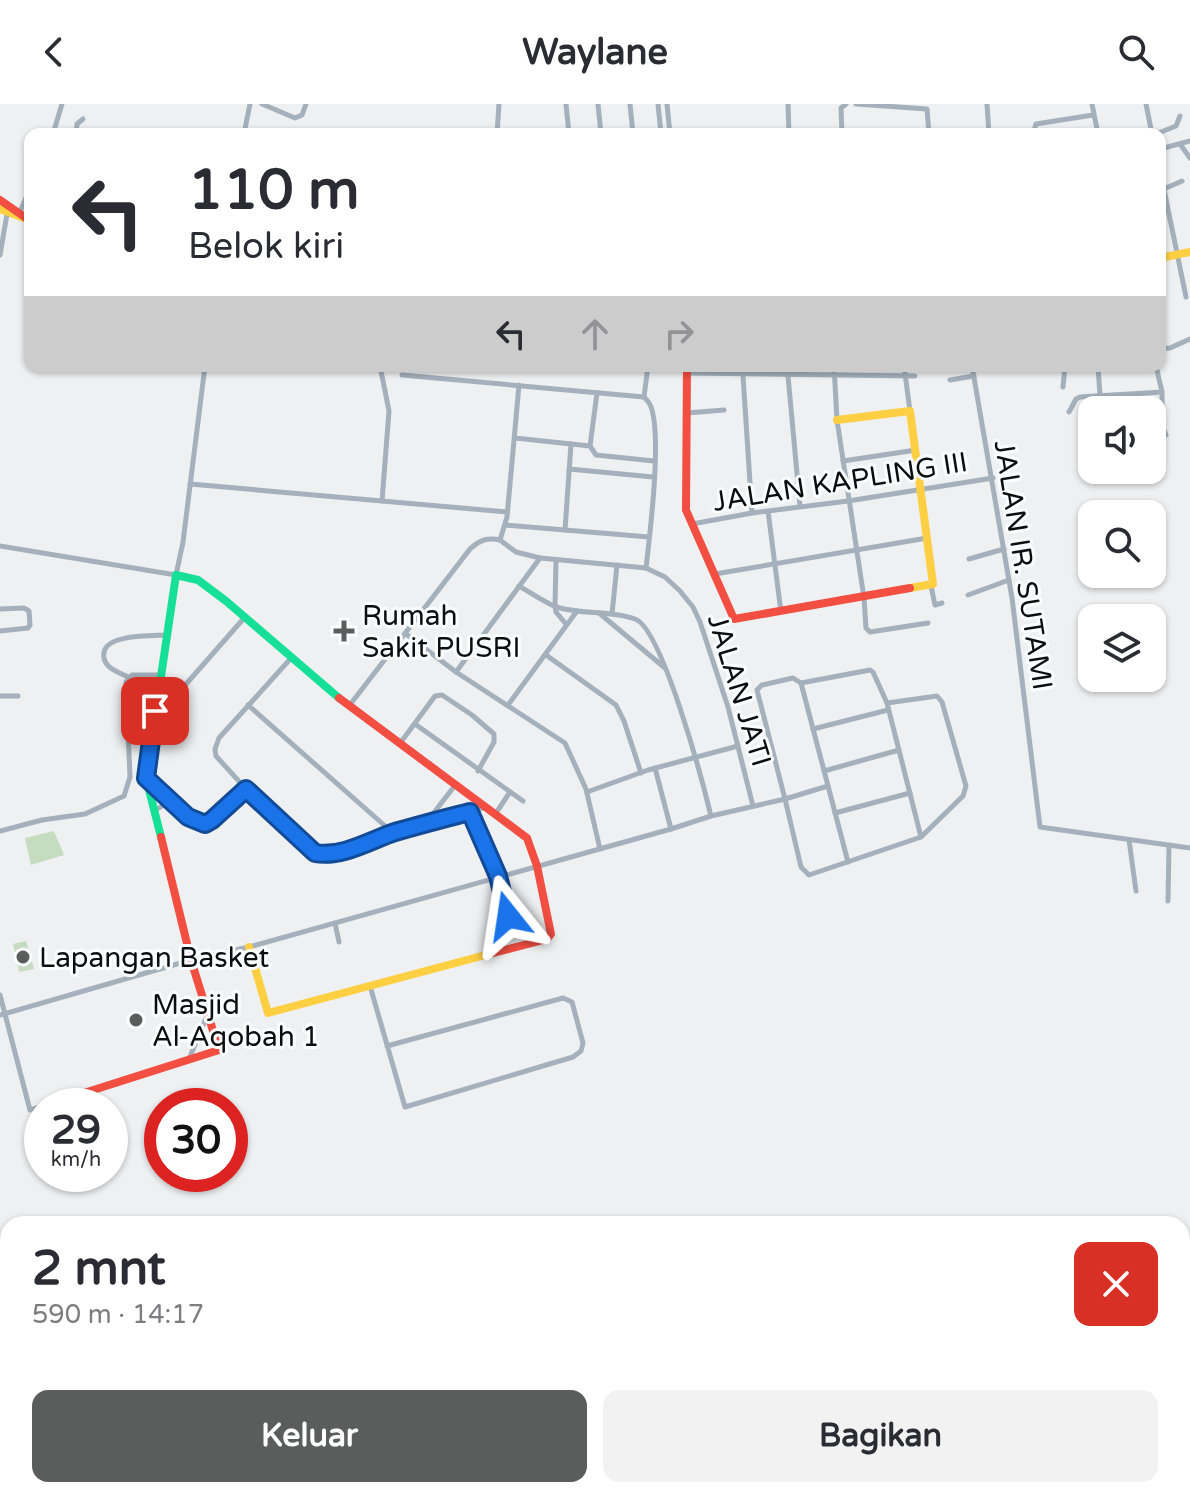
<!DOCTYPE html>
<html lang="id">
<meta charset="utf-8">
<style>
body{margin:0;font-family:"Varela Round",sans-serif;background:#f2f2f3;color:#2b2b33;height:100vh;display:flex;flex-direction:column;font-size:30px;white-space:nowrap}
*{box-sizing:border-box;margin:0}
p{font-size:26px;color:#7c7c81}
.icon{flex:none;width:44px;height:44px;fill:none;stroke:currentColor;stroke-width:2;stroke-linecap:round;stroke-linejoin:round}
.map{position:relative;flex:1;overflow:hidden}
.sheet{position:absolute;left:0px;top:1112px;width:1190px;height:282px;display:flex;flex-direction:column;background:#fff;border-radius:24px 24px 0 0;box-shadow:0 2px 6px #0004}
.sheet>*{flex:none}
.hud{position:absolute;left:24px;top:24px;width:1142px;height:244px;border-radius:16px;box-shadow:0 2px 6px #0004;background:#fff;color:#2b2b33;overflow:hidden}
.buttons{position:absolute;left:1078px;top:292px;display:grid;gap:16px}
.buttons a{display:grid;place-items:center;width:88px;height:88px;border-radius:16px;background:#fff;box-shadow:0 2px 6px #0004;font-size:40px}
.speed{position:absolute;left:24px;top:984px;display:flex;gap:16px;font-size:40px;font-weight:700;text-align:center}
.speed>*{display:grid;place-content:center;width:104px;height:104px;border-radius:50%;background:#fff;box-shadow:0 2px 6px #0004;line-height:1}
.speed small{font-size:20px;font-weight:400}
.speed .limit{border:12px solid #d22;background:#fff;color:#111}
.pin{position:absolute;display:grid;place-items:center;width:68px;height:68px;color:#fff;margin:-34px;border-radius:16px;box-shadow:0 4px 12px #0006}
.me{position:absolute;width:88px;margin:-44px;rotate:345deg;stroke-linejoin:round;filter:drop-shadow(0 0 6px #0008)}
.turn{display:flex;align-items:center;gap:28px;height:168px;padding:0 32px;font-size:36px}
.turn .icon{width:104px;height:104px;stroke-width:2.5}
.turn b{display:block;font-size:56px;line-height:68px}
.lanes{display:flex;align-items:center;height:76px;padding:0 32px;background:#0003;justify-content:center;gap:40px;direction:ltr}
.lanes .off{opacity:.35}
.round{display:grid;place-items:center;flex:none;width:84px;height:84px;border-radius:16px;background:#f2f2f3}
.overview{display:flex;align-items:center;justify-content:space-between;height:136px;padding:0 32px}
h1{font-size:48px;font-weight:700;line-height:60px}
.button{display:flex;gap:16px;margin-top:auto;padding:16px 32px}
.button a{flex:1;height:92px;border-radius:16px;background:#5b5d5d;color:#fff;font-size:32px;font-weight:700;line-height:92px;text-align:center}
.button a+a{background:#f2f2f3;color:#2b2b33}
header{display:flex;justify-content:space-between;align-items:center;height:104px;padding:0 32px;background:#fff;font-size:36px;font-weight:700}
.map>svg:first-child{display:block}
.garden{fill:#c5dcc1}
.water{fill:#b6bcea}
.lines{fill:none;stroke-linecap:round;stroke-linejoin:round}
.street{stroke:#a4b1bc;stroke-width:5}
.fast{stroke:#16e098;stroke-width:8}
.slow{stroke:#ffcf43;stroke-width:8}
.jam{stroke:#f24e42;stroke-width:8}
.route-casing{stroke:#114b97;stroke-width:20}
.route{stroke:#1a73e8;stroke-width:14}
.poi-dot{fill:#5b5d5d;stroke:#fbfeff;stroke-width:3}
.labels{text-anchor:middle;stroke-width:6;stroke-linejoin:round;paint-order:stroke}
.street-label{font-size:28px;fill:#0c0e0e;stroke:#fbfeff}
.poi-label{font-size:28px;fill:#0c0e0e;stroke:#fbfeff;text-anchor:start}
</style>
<header><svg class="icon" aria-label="back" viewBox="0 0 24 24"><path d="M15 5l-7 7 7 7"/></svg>Waylane<svg class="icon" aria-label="search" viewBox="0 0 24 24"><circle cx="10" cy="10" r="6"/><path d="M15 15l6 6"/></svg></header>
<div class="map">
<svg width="1190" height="1393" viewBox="0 0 1190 1393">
<rect width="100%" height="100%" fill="#eef0f1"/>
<g class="garden">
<polygon points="54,727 64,751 31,761 25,734"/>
<polygon points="26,837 34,865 19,868 13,840"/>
</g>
<polygon class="water" points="1190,1284 1190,1393 983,1393 996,1386 1182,1386 1182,1288"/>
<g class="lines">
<g class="street">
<polyline points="262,0 295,14 302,11 306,0"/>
<polyline points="566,0 569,30"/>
<polyline points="598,0 601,30"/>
<polyline points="630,0 633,30"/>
<polyline points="658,0 661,30"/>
<polyline points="667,0 670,30"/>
<polyline points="788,0 789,30"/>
<polyline points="856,0 927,5 929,30"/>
<polyline points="987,0 989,30"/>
<polyline points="1092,0 1098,30"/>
<polyline points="1146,0 1152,30"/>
<polyline points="53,30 62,0"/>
<polyline points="76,30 77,20 83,15"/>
<polyline points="244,30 250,0"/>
<polyline points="497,30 499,0"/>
<polyline points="821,30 822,29"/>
<polyline points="842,30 841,4 846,0"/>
<polyline points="1033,30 1036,20 1093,11"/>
<polyline points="1156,30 1176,22 1180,12"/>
<polyline points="1180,40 1190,54"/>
<polyline points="1160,45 1190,37"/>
<polyline points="1160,66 1186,193"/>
<polyline points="1164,85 1182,77"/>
<polyline points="18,112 30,85"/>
<polyline points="0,151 8,104"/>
<polyline points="1160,245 1170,244 1190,235"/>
<polyline points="380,262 389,307 382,397"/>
<polyline points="834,262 837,316 864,494 866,524 870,528 928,519"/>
<polyline points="904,262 910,307"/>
<polyline points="972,262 1012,494 1040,723 1190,744"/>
<polyline points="1098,262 1100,292"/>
<polyline points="687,269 915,272"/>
<polyline points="402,271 644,293"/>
<polyline points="743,272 752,409"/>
<polyline points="788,272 800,402"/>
<polyline points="950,276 974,272"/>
<polyline points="1063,283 1065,262"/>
<polyline points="1162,288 1162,322 1166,331"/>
<path d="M644,293c3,3 6,6 7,10 11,30 -1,126 -5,161"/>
<polyline points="644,293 648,262"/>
<polyline points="1069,308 1076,295 1080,293 1162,288 1156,262"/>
<polyline points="687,309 724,306"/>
<polyline points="515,334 590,342 597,289"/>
<polyline points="590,342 596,351 654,357"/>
<polyline points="843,357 916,346"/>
<polyline points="569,365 653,373"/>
<polyline points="190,380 507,408"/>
<polyline points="768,407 781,508"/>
<polyline points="692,420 752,409 848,397 993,374"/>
<polyline points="505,421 649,433"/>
<polyline points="565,426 571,340"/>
<polyline points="500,436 516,448 540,454 646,464 665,473 680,487 693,503 700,518 728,603 753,702"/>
<polyline points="500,436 507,413 519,281"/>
<polyline points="0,442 176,471 183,438 205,262"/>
<polyline points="969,455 1004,445"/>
<polyline points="556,456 555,502 556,508 566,520"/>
<polyline points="715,470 927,434"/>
<path d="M519,482c12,7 25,16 37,21 26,8 54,3 79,12 27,9 68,164 76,197"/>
<polyline points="931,482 935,501 942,499"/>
<polyline points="968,491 1009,476"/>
<polyline points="0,505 24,504 29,507 30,521 28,524 0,527"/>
<polyline points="599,509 665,564"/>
<polyline points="612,510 617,461"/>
<polyline points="406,530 456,568 540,454"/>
<polyline points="546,551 616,601 624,617 641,669"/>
<polyline points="292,553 219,634 215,645 216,652 246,685 315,749 335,749 393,729 486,703"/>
<polyline points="456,568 565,639 586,685 600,745"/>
<path d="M128,573c-10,-5 -27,-10 -24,-25 4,-18 48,-16 64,-17"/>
<polyline points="801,579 848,758"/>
<polyline points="0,592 18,592"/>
<polyline points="248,601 393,729"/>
<polyline points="508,601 577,507"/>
<path d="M349,602l121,-157c10,-9 17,-12 30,-9"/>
<polyline points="157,605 180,587 245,513"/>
<polyline points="415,620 523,697"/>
<polyline points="813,625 888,606"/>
<polyline points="401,638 435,592 442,591 472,611 494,630 494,638 478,667"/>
<polyline points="655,664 671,725"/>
<polyline points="824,667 899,646"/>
<polyline points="148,677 188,713 205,720 212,716 246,685"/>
<polyline points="828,682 785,695 801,763 809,771 921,733 963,692 966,682 942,598 937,592 887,599"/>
<polyline points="587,688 648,666 738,642"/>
<polyline points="154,707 170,697"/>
<polyline points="470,708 498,772 508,812"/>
<polyline points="496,709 510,688"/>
<polyline points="835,709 910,689"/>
<polyline points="426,719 456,680"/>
<polyline points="0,727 42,716 85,710 124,692 130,673 126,578 132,571 162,571"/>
<polyline points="1129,736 1136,787"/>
<polyline points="1168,797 1169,741"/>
<polyline points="335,819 339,838"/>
<polyline points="370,882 405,1003 573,953 581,947 583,939 572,898 563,894 387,942"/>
<polyline points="0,891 30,1006 42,1002"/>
<polyline points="0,911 191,856 249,843 671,725 711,712 785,695 757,586 762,581 793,574 801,579 870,566 873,568 887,599 921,733"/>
<polyline points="189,955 207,912"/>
</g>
<polyline class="fast" points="161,733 146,674 176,471 198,476 226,497 339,594"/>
<g class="slow">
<polyline points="0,105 24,114"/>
<polyline points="1160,154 1190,148"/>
<polyline points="837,316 910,307 933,480 910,484"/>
<polyline points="249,843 268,909 493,849"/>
</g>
<g class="jam">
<polyline points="0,96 26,114"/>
<polyline points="687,262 686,406 734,515 910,484"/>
<polyline points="339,594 527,734 537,762 551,830 547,835 493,849"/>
<polyline points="43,1002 219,946 191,856 161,733"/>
</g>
</g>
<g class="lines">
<defs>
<path id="route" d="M155,607l-9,67 42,39 17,7 7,-4 34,-31 69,64c27,5 56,-13 80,-21 25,-7 50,-14 75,-20l28,64 10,40"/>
</defs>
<use href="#route" class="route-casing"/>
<use href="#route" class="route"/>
</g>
<g class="poi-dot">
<path d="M340 515h8v8h8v8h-8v8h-8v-8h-8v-8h8z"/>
<circle cx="23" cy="853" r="8"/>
<circle cx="136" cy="916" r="8"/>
</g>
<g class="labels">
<g class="street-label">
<text transform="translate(840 377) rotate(-9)" y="10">JALAN KAPLING III</text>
<text transform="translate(1024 461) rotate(81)" y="10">JALAN IR. SUTAMI</text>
<text transform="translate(740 586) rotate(73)" y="10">JALAN JATI</text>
</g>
<g class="poi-label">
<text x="362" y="521">Rumah<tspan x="362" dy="32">Sakit PUSRI</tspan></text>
<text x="39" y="863">Lapangan Basket</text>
<text x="152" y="910">Masjid<tspan x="152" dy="32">Al-Aqobah 1</tspan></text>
</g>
</g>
</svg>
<div class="buttons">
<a><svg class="icon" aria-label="sound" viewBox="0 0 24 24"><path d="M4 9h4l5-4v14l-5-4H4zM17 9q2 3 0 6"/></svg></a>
<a><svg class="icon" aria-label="search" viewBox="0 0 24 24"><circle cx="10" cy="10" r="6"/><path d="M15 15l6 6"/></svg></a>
<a><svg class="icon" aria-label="layers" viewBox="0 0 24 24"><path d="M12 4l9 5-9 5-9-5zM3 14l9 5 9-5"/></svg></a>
</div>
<div class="speed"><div>29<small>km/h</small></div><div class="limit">30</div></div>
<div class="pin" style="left:155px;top:607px;background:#d93025"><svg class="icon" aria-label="arrive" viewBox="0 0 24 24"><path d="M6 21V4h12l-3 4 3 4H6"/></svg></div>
<svg class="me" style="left:508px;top:812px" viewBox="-20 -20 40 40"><path d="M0-17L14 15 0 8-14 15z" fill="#1a73e8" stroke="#fff" stroke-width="4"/></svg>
<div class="hud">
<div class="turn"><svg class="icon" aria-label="left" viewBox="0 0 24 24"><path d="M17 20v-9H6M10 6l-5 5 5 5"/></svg><div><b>110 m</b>Belok kiri</div></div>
<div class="lanes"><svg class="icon" aria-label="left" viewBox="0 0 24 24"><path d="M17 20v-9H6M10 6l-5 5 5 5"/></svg><svg class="icon off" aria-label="ahead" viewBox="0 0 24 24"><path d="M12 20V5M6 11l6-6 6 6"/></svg><svg class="icon off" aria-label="right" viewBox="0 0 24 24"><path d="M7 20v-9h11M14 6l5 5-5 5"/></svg></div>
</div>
<section class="sheet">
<div class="overview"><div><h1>2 mnt</h1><p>590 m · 14:17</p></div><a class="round" style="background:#d93025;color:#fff"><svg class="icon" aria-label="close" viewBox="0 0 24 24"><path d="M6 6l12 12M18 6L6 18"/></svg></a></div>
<div class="button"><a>Keluar</a><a>Bagikan</a></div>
</section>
</div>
